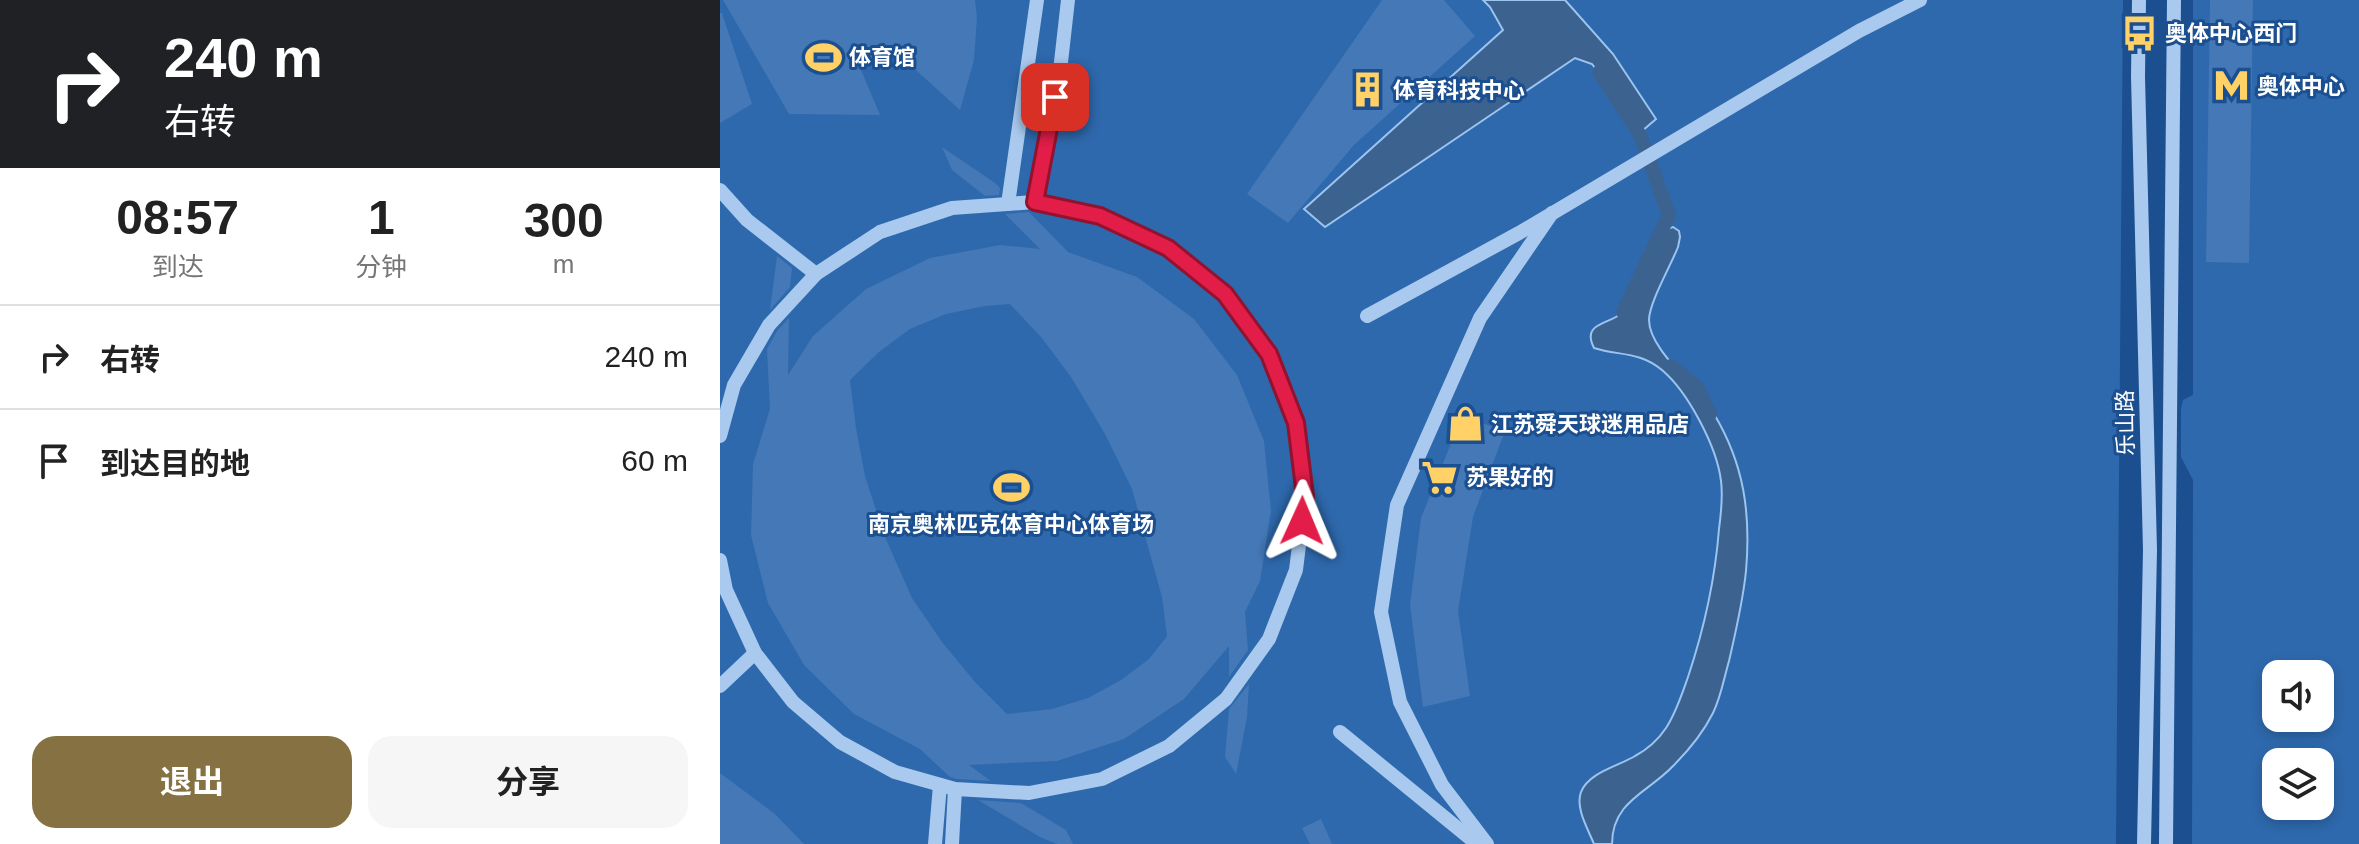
<!DOCTYPE html>
<html lang="zh">
<meta charset="utf-8">
<style>
body{margin:0;font-family:Helvetica,"Noto Sans SC",sans-serif;background:#f6f6f6;color:#222;height:100vh;display:flex;flex-direction:column;font-size:30px;white-space:nowrap}
*{box-sizing:border-box;margin:0}
p{font-size:26px;color:#767676}
.icon{flex:none;width:44px;height:44px;fill:none;stroke:currentColor;stroke-width:2;stroke-linecap:round;stroke-linejoin:round}
.map{position:relative;flex:1;overflow:hidden}
.side{display:flex;flex-direction:column;background:#fff;width:720px}
.side>*{flex:none}
.banner{background:#202124;color:#fff;overflow:hidden}
.buttons{position:absolute;left:1542px;top:660px;display:grid;gap:16px}
.buttons a{display:grid;place-items:center;width:72px;height:72px;border-radius:16px;background:#fff;box-shadow:0 4px 12px #0003;font-size:40px}
.pin{position:absolute;display:grid;place-items:center;width:68px;height:68px;color:#fff;margin:-34px;border-radius:16px;box-shadow:0 4px 12px #0006}
.me{position:absolute;width:88px;margin:-44px;rotate:1deg;stroke-linejoin:round;filter:drop-shadow(0 0 6px #0008)}
.turn{display:flex;align-items:center;gap:28px;height:168px;padding:0 32px;font-size:36px}
.turn .icon{width:104px;height:104px;stroke-width:2.5}
.turn b{display:block;font-size:56px;line-height:68px}
.eta{display:flex;justify-content:space-evenly;align-items:center;height:136px;text-align:center}
.eta b{font-size:48px;font-weight:700;line-height:56px}
.cta{display:flex;gap:16px;margin-top:auto;padding:16px 32px}
.cta a{flex:1;height:92px;border-radius:24px;background:#857141;color:#fff;font-size:32px;font-weight:700;line-height:92px;text-align:center}
.cta a+a{background:#f6f6f6;color:#222}
ul{padding:0;list-style:none}
li{display:flex;align-items:center;gap:24px;height:104px;padding:0 32px;border-top:2px solid #e0e0e0}
li div{flex:1}
li b{display:block;font-size:30px}
li em{font-style:normal}
main{display:flex;flex:1;min-height:0}
.map>svg:first-child{display:block}
.green{fill:#2e69ad;fill-rule:evenodd}
.water{fill:#3c6290;stroke:#9cc4f0;stroke-width:2}
.lines{fill:none;stroke-linecap:round;stroke-linejoin:round}
.canal{stroke:#3c6290;stroke-width:14}
.building{fill:#4478b7;fill-rule:evenodd}
.minor{stroke:#a9c9ee;stroke-width:14}
.route-casing{stroke:#92132f;stroke-width:20}
.route{stroke:#e11d48;stroke-width:14}
.labels{text-anchor:middle;stroke-width:6;stroke-linejoin:round;paint-order:stroke}
.poi-label{font-size:22px;font-weight:bold;fill:#fff;stroke:#1b4f8f;text-anchor:start}
.street-label{font-size:22px;fill:#fff;stroke:#1b4f8f}
</style>
<main>
<section class="side">
<div class="banner">
<div class="turn"><svg class="icon" aria-label="right" viewBox="0 0 24 24"><path d="M7 20v-9h11M14 6l5 5-5 5"/></svg><div><b>240 m</b>右转</div></div>
</div>
<div class="eta">
<div><b>08:57</b><p>到达</p></div>
<div><b>1</b><p>分钟</p></div>
<div><b>300</b><p>m</p></div>
</div>
<ul>
<li><svg class="icon" aria-label="right" viewBox="0 0 24 24"><path d="M7 20v-9h11M14 6l5 5-5 5"/></svg><div><b>右转</b></div><em>240 m</em></li>
<li><svg class="icon" aria-label="arrive" viewBox="0 0 24 24"><path d="M6 21V4h12l-3 4 3 4H6"/></svg><div><b>到达目的地</b></div><em>60 m</em></li>
</ul>
<div class="cta"><a>退出</a><a>分享</a></div>
</section>
<div class="map">
<svg width="1639" height="844" viewBox="0 0 1639 844">
<rect width="100%" height="100%" fill="#1b4f8f"/>
<g class="green">
<polygon points="0,0 1403,0 1396,844 0,844"/>
<path d="M1473,0h166v844h-167l1,-364 -12,-23v-49l2,-8 10,-5zM1556,674h44v44h-44zM1556,762h44v44h-44z"/>
</g>
<g class="water">
<polygon points="763,0 845,0 893,54 936,119 922,131 872,64 855,58 605,227 584,209 783,30 770,7"/>
<path d="M953,227l6,4 1,6 -2,10c-7,18 -29,56 -29,73 0,30 49,67 65,94 30,50 37,99 32,157 -3,30 -10,60 -17,90 -5,17 -8,36 -16,52 -10,20 -24,37 -40,53 -24,26 -61,35 -61,78h-18c-6,-15 -19,-36 -13,-52 8,-20 38,-26 54,-36 13,-7 23,-16 31,-28 10,-15 16,-34 22,-51 16,-48 27,-97 31,-148 2,-15 4,-33 2,-48 -4,-34 -33,-89 -59,-111 -23,-19 -43,-14 -68,-22 -12,-24 11,-23 25,-33 7,-5 12,-12 17,-19 13,-17 16,-64 37,-69z"/>
</g>
<g class="lines">
<g class="canal">
<polyline points="879,72 920,135 949,215 903,312 913,324"/>
<polyline points="951,366 977,387 990,414"/>
</g>
</g>
<g class="building">
<polygon points="3,0 255,0 257,18 254,60 240,110 177,53 141,70 160,115 69,114"/>
<polygon points="662,0 724,0 755,36 634,145 568,223 527,194"/>
<polygon points="1490,0 1533,0 1529,263 1486,262"/>
<polygon points="0,13 2,13 32,104 0,123"/>
<polygon points="222,147 275,183 280,188 279,195 265,196 232,170"/>
<path d="M309,212l39,40 69,25 57,42 43,56 27,66 7,70 -11,70 -15,31 3,38 -19,27v-31l-45,53 -60,40 -67,22 -88,4 22,16 -34,-2 -7,-2 -30,-28 -66,-35 -50,-49 -36,-62 -17,-68 2,-71 17,-55 -3,-60 10,-18 12,-13 -1,57 25,-39 53,-47 64,-31 70,-13 40,4 -35,-35zM290,304l31,33 30,40 34,57 27,55 30,108 5,39 -18,23 -28,21 -33,18 -36,11 -45,5 -32,-32 -33,-40 -30,-44 -27,-61 -20,-61 -9,-48 -6,-48 29,-28 31,-23 36,-15 39,-8z"/>
<polygon points="57,256 72,268 70,287 50,310"/>
<polygon points="742,416 785,431 753,517 738,611 750,696 703,707 690,605 701,518"/>
<polygon points="529,684 527,717 516,774 505,757 509,709"/>
<polygon points="0,773 55,814 84,844 0,844"/>
<polygon points="258,800 301,803 346,830 353,844 337,844 320,837"/>
<polygon points="601,819 612,844 590,844 582,828"/>
</g>
<g class="lines">
<g class="minor">
<polyline points="1419,0 1418,77 1430,550 1424,844"/>
<polyline points="0,190 27,220 96,274"/>
<polyline points="315,202 340,71 348,0"/>
<polyline points="288,204 317,0"/>
<polyline points="647,316 799,233 1139,31 1200,0"/>
<polyline points="0,436 14,385 49,325 96,274 160,232 232,208 315,202 380,216 448,248 505,294 549,354 576,423 585,496 576,570 549,639 506,699 449,746 382,779 309,793 235,789 175,772 120,742 73,702 35,653 6,590 0,560"/>
<polyline points="0,686 35,653"/>
<polyline points="620,732 757,844"/>
<polyline points="215,844 220,785"/>
<polyline points="232,844 235,789"/>
<polyline points="767,844 722,785 680,702 661,612 677,505 760,318 832,213"/>
<polyline points="1446,844 1454,0"/>
</g>
</g>
<g class="lines">
<defs>
<polyline id="route" points="335,97 315,202 380,216 448,248 505,294 549,354 576,423 585,496 582,521"/>
</defs>
<use href="#route" class="route-casing"/>
<use href="#route" class="route"/>
</g>
<defs>
<symbol id="bus-bare" viewBox="-9 -9 18 18"><path d="M-5-6H5V4H4V6H2V4H-2V6H-4V4H-5ZM-3.5-4V0h7V-4ZM-3.5 1.2v1.5H-2V1.2ZM2 1.2v1.5H3.5V1.2Z" fill="#ffd166" stroke="#1b4f8f" stroke-width="2.5" paint-order="stroke"/></symbol>
<symbol id="stadium-bare" viewBox="-9 -9 18 18"><path d="M0-5a6.5 5 0 1 0 0 10a6.5 5 0 1 0 0-10ZM-3.5-1.8h7v3.6h-7Z" fill="#ffd166" stroke="#1b4f8f" stroke-width="2.5" paint-order="stroke"/></symbol>
<symbol id="metro-bare" viewBox="-9 -9 18 18"><path d="M-5.5 5V-5H-3L0 0L3-5H5.5V5H3V-.5L0 4L-3-.5V5Z" fill="#ffd166" stroke="#1b4f8f" stroke-width="2.5" paint-order="stroke"/></symbol>
<symbol id="building-bare" viewBox="-9 -9 18 18"><path d="M-4-6H4V6H1V3H-1V6H-4ZM-2.5-4.3h1.7v1.8h-1.7ZM.8-4.3h1.7v1.8H.8ZM-2.5-1h1.7V.8h-1.7ZM.8-1h1.7V.8H.8Z" fill="#ffd166" stroke="#1b4f8f" stroke-width="2.5" paint-order="stroke"/></symbol>
<symbol id="shop-bare" viewBox="-9 -9 18 18"><path d="M-5-2.5h2.3a2.7 3.5 0 0 1 5.4 0H5L5.5 6h-11ZM-1.5-2.5h3a1.5 2.3 0 0 0-3 0Z" fill="#ffd166" stroke="#1b4f8f" stroke-width="2.5" paint-order="stroke"/></symbol>
<symbol id="supermarket-bare" viewBox="-9 -9 18 18"><path d="M-6-5.5h2.5l.6 2H6L4.5 2H-2.5L-4.4-4H-6ZM-1.5 3.2a1.3 1.3 0 1 0 .1 0ZM3 3.2a1.3 1.3 0 1 0 .1 0Z" fill="#ffd166" stroke="#1b4f8f" stroke-width="2.5" paint-order="stroke"/></symbol>
</defs>
<g fill-rule="evenodd">
<use href="#bus-bare" x="1394" y="8" width="51" height="51"/>
<use href="#stadium-bare" x="78" y="32" width="51" height="51"/>
<use href="#metro-bare" x="1486" y="60" width="51" height="51"/>
<use href="#building-bare" x="622" y="64" width="51" height="51"/>
<use href="#shop-bare" x="720" y="398" width="51" height="51"/>
<use href="#supermarket-bare" x="694" y="452" width="51" height="51"/>
<use href="#stadium-bare" x="266" y="462" width="51" height="51"/>
</g>
<g class="labels">
<g class="poi-label">
<text x="1445" y="41">奥体中心西门</text>
<text x="129" y="65">体育馆</text>
<text x="1537" y="94">奥体中心</text>
<text x="673" y="98">体育科技中心</text>
<text x="771" y="432">江苏舜天球迷用品店</text>
<text x="746" y="485">苏果好的</text>
<text x="291" y="532" text-anchor="middle">南京奥林匹克体育中心体育场</text>
</g>
<g class="street-label">
<text transform="translate(1405 423) rotate(-91)" y="8">乐山路</text>
</g>
</g>
</svg>
<div class="buttons">
<a><svg class="icon" aria-label="sound" viewBox="0 0 24 24"><path d="M4 9h4l5-4v14l-5-4H4zM17 9q2 3 0 6"/></svg></a>
<a><svg class="icon" aria-label="layers" viewBox="0 0 24 24"><path d="M12 4l9 5-9 5-9-5zM3 14l9 5 9-5"/></svg></a>
</div>
<div class="pin" style="left:335px;top:97px;background:#d93025"><svg class="icon" aria-label="arrive" viewBox="0 0 24 24"><path d="M6 21V4h12l-3 4 3 4H6"/></svg></div>
<svg class="me" style="left:582px;top:521px" viewBox="-20 -20 40 40"><path d="M0-17L14 15 0 8-14 15z" fill="#e11d48" stroke="#fff" stroke-width="4"/></svg>
</div>
</main>
